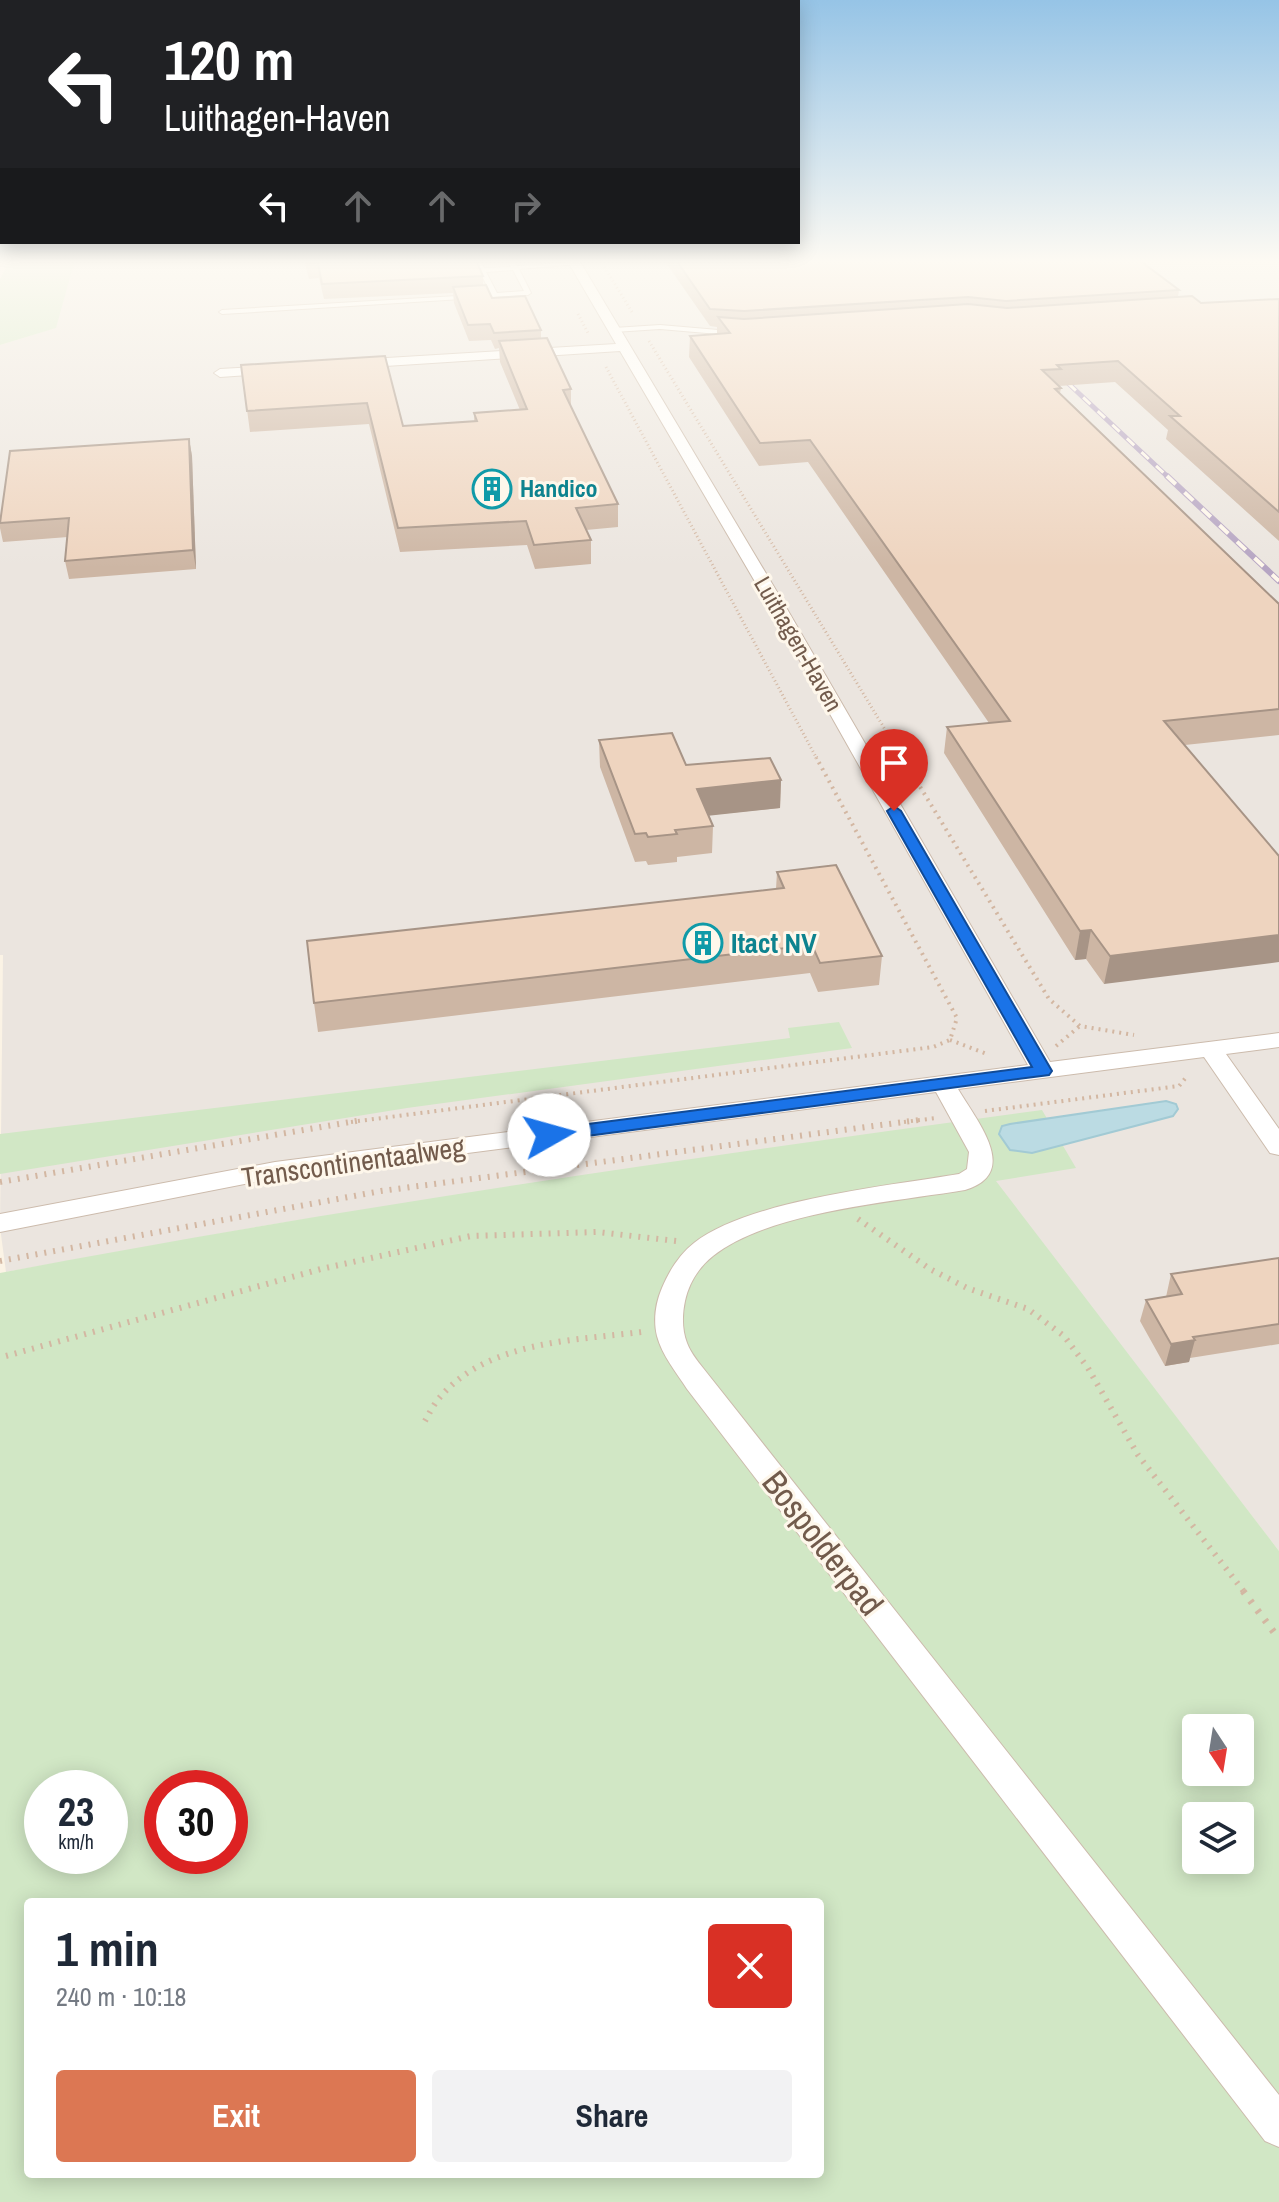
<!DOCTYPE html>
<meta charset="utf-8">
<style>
body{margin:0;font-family:"Archivo Narrow",sans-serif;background:#f2f2f3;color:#1f2937;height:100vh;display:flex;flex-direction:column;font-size:30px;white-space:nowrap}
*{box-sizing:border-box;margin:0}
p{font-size:26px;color:#747a83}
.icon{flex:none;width:44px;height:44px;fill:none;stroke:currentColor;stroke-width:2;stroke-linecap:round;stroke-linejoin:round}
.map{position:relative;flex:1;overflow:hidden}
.details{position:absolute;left:24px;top:1898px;width:800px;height:280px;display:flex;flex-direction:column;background:#fff;border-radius:8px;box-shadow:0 4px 20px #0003}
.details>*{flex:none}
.banner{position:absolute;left:0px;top:0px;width:800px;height:244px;box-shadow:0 4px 20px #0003;background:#202124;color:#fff;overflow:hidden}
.needle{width:52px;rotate:168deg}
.controls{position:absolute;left:1182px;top:1714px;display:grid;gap:16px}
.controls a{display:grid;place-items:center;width:72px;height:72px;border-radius:8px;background:#fff;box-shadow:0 4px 20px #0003;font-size:40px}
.speed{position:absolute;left:24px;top:1770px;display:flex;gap:16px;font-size:40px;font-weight:700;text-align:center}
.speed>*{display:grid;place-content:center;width:104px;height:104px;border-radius:50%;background:#fff;box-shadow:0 4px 20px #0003;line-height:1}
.speed small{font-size:20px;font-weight:400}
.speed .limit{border:12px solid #d22;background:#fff;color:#111}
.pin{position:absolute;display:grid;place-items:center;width:68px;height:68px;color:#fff;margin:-82px -34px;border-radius:50% 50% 50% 0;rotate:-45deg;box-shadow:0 0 8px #0007}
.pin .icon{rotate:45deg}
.me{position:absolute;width:88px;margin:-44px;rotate:83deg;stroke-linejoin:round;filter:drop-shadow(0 0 6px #0008)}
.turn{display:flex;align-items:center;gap:28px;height:168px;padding:0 32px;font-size:36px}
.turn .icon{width:104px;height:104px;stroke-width:2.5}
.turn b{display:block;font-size:56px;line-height:68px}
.lanes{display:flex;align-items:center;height:76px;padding:0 32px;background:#0003;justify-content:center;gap:40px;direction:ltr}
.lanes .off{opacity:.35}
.round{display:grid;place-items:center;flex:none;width:84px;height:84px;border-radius:8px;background:#f2f2f3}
.head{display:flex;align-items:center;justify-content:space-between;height:136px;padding:0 32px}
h1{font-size:48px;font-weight:800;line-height:60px}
.button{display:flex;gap:16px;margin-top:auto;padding:16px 32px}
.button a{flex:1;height:92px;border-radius:8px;background:#dc7753;color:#fff;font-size:32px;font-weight:800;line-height:92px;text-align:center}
.button a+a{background:#f2f2f3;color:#1f2937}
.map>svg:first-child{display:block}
.industrial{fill:#ebe5df}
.green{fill:#d1e7c5;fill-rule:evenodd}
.water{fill:#bbdbe3;stroke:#a2cad4;stroke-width:2}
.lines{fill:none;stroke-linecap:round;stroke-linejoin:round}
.service-casing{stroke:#ccbbac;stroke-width:2}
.minor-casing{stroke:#ccbbac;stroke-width:2}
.path-far3{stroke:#d3b7a2;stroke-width:3;stroke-dasharray:1 3;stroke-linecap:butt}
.path-far2{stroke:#d3b7a2;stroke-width:4;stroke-dasharray:2 5;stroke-linecap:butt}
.path-far1{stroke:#d3b7a2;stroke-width:6;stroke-dasharray:2 7;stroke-linecap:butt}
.path{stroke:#d3b7a2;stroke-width:7;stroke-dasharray:3 9;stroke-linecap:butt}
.service{fill:#fff;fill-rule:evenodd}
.minor{fill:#fff;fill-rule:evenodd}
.rail-far1-casing{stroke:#b6a5c3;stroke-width:5}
.rail-casing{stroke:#b6a5c3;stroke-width:6}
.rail-far1{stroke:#fef7eb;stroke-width:3;stroke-dasharray:10;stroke-linecap:butt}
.rail{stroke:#fef7eb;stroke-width:4;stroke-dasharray:12;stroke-linecap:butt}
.wall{fill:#cdb6a4}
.shaded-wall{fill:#a79486}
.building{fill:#eed4bf;stroke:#a79486;stroke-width:2}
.route{fill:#1a73e8;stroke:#114b97;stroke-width:2}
.labels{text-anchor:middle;stroke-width:6;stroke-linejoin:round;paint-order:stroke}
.far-culture-label{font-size:24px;font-weight:bold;fill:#0d838f;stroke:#fef7eb;text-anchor:start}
.far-street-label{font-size:24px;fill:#725b4c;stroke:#fef7eb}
.culture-label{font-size:28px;font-weight:bold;fill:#0d838f;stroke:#fef7eb;text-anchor:start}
.street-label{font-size:28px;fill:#725b4c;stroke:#fef7eb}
.near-street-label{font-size:34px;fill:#725b4c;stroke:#fef7eb}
</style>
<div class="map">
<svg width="1279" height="2202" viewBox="0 0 1279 2202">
<rect width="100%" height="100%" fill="#fbf3e5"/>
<polygon class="industrial" points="80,260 1279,260 1279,1551 1065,1273 572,1178 268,1225 6,1272 0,1227 3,955 0,955 0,345 55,328 74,263"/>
<g class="green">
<polygon points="10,260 80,260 74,263 56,328 0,345 0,279"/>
<polygon points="839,1022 852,1048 407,1108 0,1174 0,1134 790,1038 788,1028"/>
<path d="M1042,1110l34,58 -80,13 283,370v651h-1279v-929c345,-66 694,-116 1042,-163zM1196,1728h44v44h-44zM42,1788h68v68h-68zM162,1788h68v68h-68zM1196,1816h44v44h-44zM28,1902h792v272h-792z"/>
</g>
<polygon class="water" points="1166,1101 1176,1104 1178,1109 1173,1116 1032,1153 1010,1150 999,1134 1002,1126 1010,1124"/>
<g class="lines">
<defs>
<g id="service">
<path d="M474,260h6l4,8 27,-1 -3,-7h6l3,6 59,-4 3,2 -60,5 12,24 -3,2 -306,19 -3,-2 3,-2 269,-16zM513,270l11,21 -27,2 -11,-21z"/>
<polygon points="660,325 730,331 733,333 730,335 660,329 614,332 611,330 614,328"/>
</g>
<g id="minor">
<path d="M567,260h12l201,337 270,465 229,-29v14l-53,7 53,75v26l-9,-2 -66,-96 -246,32c18,31 64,84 7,101 -71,12 -195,21 -252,66 -14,11 -24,27 -28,45 -3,14 -3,29 2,42 4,11 13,21 20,30l572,722v52l-14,-6 -578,-752c-11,-17 -25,-34 -30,-53 -4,-16 -1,-34 5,-48 7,-17 18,-34 32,-45 55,-43 194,-57 265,-69l8,-5 2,-17 -33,-60 -661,86 -275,54v-18l275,-52 753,-97 -264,-468 -144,-246 -266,17 -6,-4 6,-4 262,-16z"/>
<polygon points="273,366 279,370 278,373 220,377 214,373 220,369"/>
</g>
</defs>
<use href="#service" class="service-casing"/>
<use href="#minor" class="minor-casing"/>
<g class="path-far3">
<polyline points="600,260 632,312"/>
<polyline points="578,314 588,333"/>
<polyline points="649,341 903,759"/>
<polyline points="606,367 817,759"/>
</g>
<g class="path-far2">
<polyline points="902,757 1049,999 1080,1026 1134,1035"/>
<polyline points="950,1040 987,1054"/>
<polyline points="1056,1046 1080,1026"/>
<polyline points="985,1111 1179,1086 1188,1075"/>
<polyline points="351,1122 933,1047 950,1040 957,1018 816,757"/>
<polyline points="904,1122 936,1118"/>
</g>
<g class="path-far1">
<polyline points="0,1182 362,1120"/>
<polyline points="858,1219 930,1269 967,1288 1028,1309 1064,1336 1088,1368 1138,1455 1245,1593"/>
<polyline points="0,1261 381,1191 919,1120"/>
<polyline points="6,1356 321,1269 471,1236 597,1232 677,1241"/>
<path d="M425,1421c5,-9 10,-19 17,-26 47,-54 135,-55 200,-63"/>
</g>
<polyline class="path" points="1243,1591 1279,1639"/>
<use href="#service" class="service"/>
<use href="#minor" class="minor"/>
<defs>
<polyline id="rail-far1" points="1054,370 1169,478"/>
<polyline id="rail" points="1167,476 1279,581"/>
</defs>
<use href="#rail-far1" class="rail-far1-casing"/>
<use href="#rail" class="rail-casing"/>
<use href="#rail-far1" class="rail-far1"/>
<use href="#rail" class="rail"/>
</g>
<g class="wall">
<polygon points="264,260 303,260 265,262"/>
<polygon points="304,260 462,260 483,276 483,286 492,298 541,330 541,339 571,389 571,407 618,504 618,527 586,530 591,540 591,564 535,569 527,545 400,552 369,424 250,432 241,365 385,356 403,426 474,421 474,413 520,410 500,362 499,348 495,349 491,340 469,341 454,303 453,293 324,299 319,278 309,279"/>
<polygon points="664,260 1139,260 1179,290 1178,297 1201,303 1279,299 1279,541 1166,439 1168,430 1115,382 1059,386 1061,388 1060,393 1279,604 1279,735 1185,745 1104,984 1086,959 1075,960 944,753 947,727 989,723 808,462 759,466 689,357 690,336 717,334 717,327 710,326"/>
<polygon points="189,439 192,456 196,569 69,579 65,561 68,537 3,542 0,528 0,517"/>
<polygon points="599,740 686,765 781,780 780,808 709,815 713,826 712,853 677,857 677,862 648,865 646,861 635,862 600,767"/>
<polygon points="777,872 882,956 879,985 818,992 810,973 318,1032 314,1003 776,889"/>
<polygon points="1279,1258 1279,1344 1190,1358 1189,1362 1165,1366 1140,1321 1146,1300 1166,1297 1171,1274"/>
</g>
<g class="shaded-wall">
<polygon points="189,439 192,456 196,569 193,550"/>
<polygon points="781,780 780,808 697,817 697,789"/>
<polygon points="1091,930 1086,959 1075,960 1080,931"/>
<polygon points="1279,935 1279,962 1104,984 1110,956"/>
<polygon points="1195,1340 1189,1362 1165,1366 1171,1344"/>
</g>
<g class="building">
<polygon points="306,260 476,260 483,276 322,284 318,263 308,264"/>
<polygon points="676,260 1139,260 1179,290 1006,301 968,297 744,311 710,309"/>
<polygon points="486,285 492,298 525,296 541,330 494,333 490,324 468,325 453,287"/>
<polygon points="1192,296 1201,303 1279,299 1279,512 1170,416 1180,416 1118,361 1057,365 1061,369 1042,370 1061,388 1055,389 1279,604 1279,709 1164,721 1279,856 1279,935 1110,956 1091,930 1080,931 947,727 1010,721 810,440 760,443 690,336 730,333 718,317 744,319 968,304 1007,308"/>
<polygon points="547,338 571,389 563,390 618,504 576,508 591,540 534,545 526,521 398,528 367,403 247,411 241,365 385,356 403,426 477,421 474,413 527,409 499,341"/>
<polygon points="189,439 193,550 65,561 69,518 0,523 10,451"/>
<polygon points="672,733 686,765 770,758 781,780 697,789 713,826 675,830 677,834 648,837 646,833 635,834 599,740"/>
<polygon points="836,865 882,956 820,963 812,945 314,1003 307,941 784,888 777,872"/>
<polygon points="1279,1258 1279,1324 1193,1337 1195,1340 1171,1344 1146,1300 1182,1294 1171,1274"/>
</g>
<linearGradient id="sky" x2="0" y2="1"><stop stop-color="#96c4e6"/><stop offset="0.46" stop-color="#fdfaf3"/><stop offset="1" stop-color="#fdfaf3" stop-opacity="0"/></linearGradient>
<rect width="1279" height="568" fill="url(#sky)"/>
<polygon class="route" points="894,806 901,811 1052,1071 1049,1075 549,1141 542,1139 540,1135 549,1129 1032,1067 887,811"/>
<defs>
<symbol id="building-ring" viewBox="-11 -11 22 22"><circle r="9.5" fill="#fef7eb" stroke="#0f9aa8" stroke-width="1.5"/><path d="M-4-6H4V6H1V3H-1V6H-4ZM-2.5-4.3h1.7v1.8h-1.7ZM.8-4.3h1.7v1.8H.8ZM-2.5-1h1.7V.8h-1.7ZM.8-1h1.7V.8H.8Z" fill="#0f9aa8"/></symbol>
</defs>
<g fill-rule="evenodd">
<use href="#building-ring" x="470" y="467" width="44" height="44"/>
<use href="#building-ring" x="681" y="921" width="44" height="44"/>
</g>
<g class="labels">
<g class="far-culture-label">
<text x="520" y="497">Handico</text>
</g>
<g class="far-street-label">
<text transform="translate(798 644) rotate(60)" y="8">Luithagen-Haven</text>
</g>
<g class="culture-label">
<text x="731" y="953">Itact NV</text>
</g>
<g class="street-label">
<text transform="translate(353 1162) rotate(-8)" y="10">Transcontinentaalweg</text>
</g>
<g class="near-street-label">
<text transform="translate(823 1543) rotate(52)" y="12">Bospolderpad</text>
</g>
</g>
</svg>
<div class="controls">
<a><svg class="needle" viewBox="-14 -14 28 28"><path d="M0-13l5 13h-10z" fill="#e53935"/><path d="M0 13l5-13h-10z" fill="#747a83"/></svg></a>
<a><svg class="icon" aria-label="layers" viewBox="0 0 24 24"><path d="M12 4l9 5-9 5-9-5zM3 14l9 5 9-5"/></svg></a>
</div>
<div class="speed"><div>23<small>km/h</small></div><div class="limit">30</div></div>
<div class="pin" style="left:894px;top:811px;background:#d93025"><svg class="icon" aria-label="arrive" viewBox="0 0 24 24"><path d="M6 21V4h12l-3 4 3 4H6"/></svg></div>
<svg class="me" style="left:549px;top:1135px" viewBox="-20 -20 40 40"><circle r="19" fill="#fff"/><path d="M0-13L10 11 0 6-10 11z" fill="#1a73e8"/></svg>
<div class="banner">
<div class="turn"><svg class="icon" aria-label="left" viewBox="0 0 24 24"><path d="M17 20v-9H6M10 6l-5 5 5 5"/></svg><div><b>120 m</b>Luithagen-Haven</div></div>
<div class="lanes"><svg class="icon" aria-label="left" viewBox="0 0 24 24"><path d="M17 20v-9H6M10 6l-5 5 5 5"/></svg><svg class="icon off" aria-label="ahead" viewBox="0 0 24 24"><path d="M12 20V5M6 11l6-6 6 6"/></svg><svg class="icon off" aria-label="ahead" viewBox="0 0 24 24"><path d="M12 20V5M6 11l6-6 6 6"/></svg><svg class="icon off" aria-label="right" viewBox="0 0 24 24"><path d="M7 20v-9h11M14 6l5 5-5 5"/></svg></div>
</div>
<section class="details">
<div class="head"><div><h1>1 min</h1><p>240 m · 10:18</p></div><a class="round" style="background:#d93025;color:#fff"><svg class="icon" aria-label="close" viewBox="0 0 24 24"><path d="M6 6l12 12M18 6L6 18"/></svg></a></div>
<div class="button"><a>Exit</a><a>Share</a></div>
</section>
</div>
